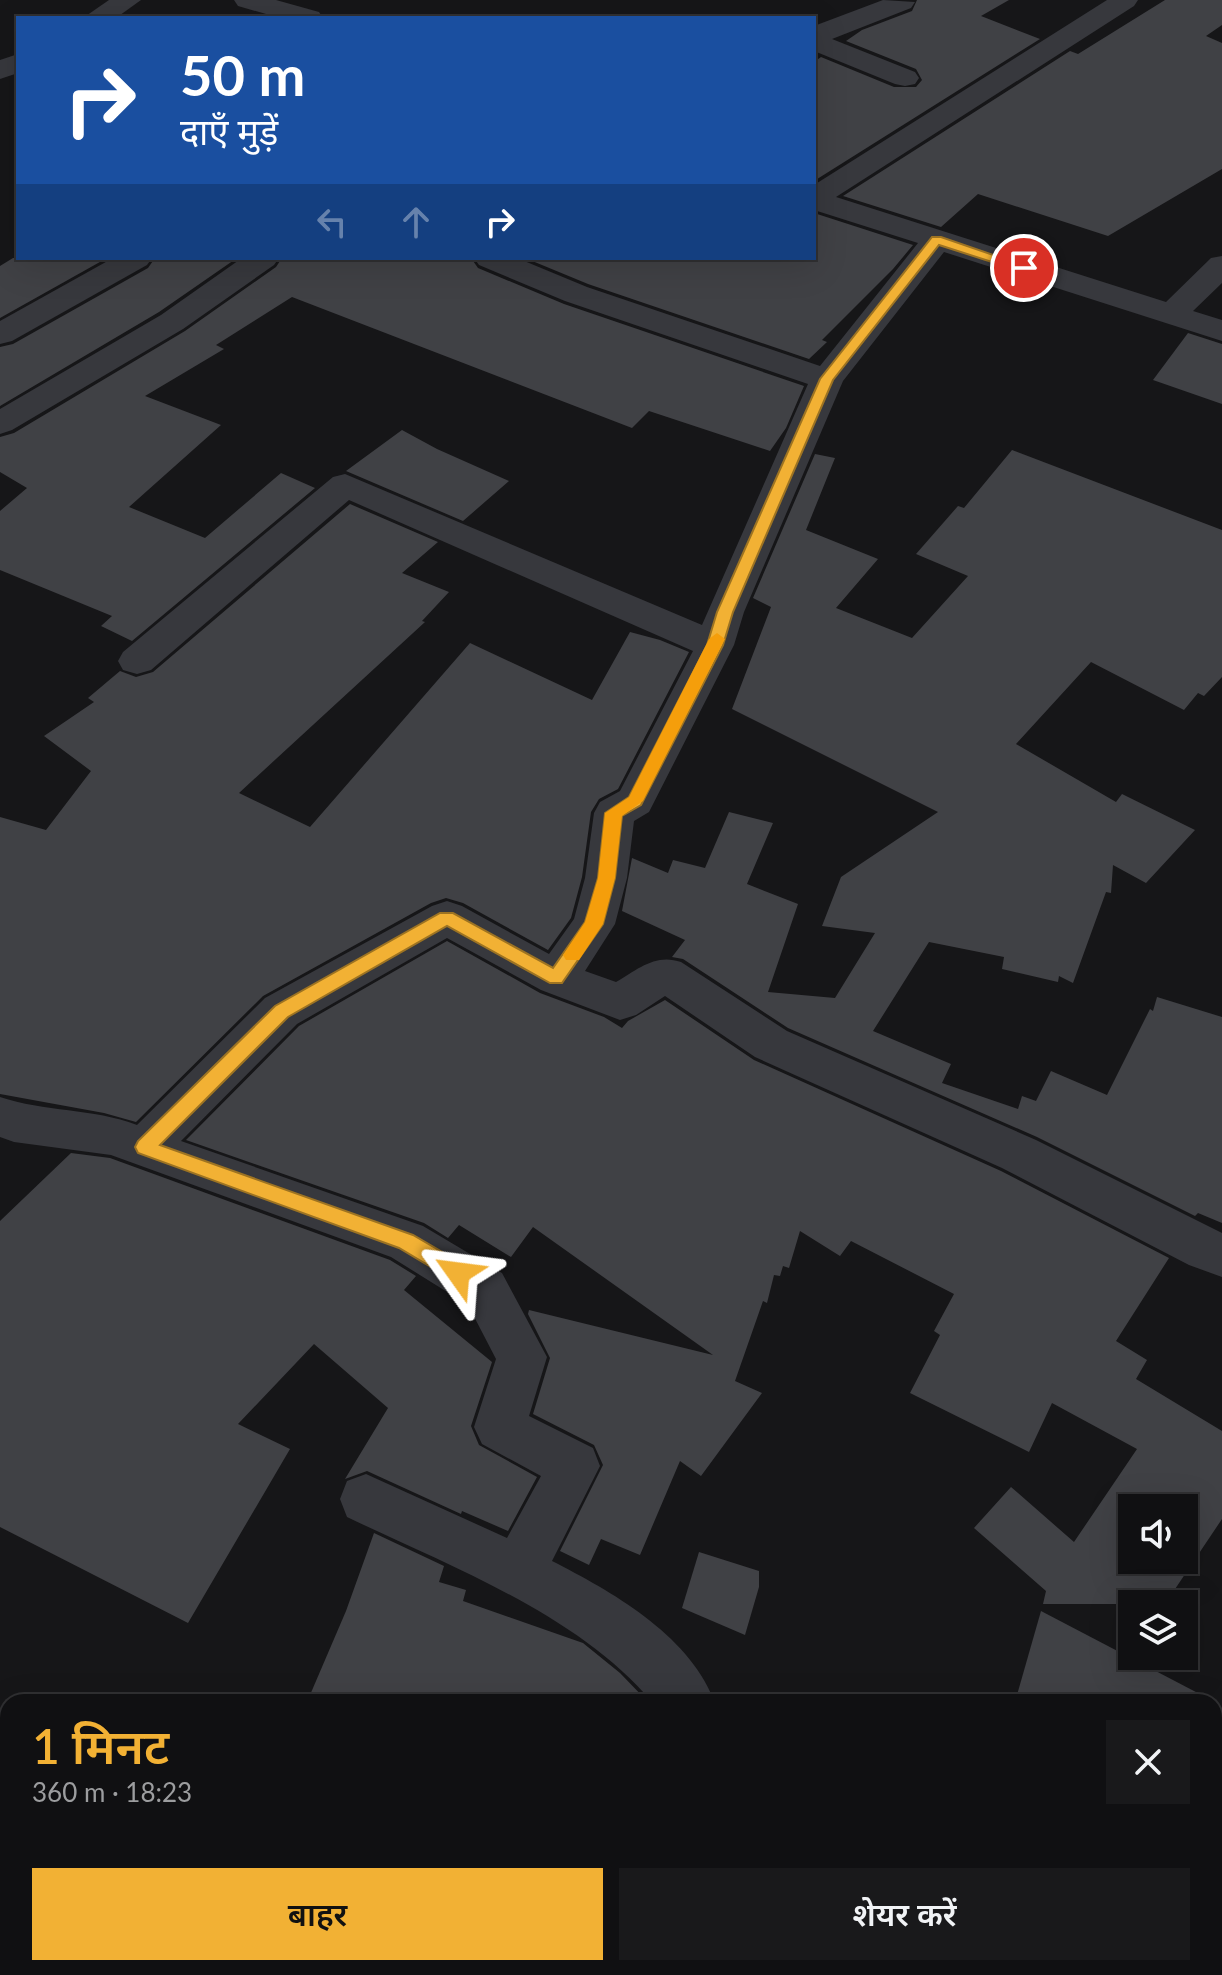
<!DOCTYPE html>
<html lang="hi">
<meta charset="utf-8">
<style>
body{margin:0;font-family:Lato,"Noto Sans Devanagari",sans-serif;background:#19191b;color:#f1f3f6;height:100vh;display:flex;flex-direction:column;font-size:30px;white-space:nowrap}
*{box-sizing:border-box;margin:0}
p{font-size:26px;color:#9c9d9f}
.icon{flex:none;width:44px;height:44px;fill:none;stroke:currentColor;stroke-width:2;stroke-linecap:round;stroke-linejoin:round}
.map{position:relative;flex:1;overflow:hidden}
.sheet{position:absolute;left:0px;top:1694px;width:1222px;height:282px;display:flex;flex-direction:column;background:#101012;border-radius:24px 24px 0 0;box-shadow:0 8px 32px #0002,0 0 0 2px #303032}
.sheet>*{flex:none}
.banner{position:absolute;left:16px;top:16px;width:800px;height:244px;border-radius:0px;box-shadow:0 8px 32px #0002,0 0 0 2px #303032;background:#1a4fa0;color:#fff;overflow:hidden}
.fabs{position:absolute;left:1118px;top:1494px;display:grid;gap:16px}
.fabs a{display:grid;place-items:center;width:80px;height:80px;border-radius:0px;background:#101012;box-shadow:0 8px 32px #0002,0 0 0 2px #303032;font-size:40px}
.pin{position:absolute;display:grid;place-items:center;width:68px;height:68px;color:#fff;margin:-34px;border:4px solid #fff;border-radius:50%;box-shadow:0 2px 8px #0007}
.me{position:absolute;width:88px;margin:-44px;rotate:301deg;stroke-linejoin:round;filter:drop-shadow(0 0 6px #0008)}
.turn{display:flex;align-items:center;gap:28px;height:168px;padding:0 32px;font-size:36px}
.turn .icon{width:104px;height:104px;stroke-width:2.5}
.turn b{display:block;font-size:56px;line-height:68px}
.lanes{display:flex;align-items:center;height:76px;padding:0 32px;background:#0003;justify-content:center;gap:40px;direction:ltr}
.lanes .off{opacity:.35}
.round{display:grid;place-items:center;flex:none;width:84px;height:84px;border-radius:0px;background:#19191b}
.summary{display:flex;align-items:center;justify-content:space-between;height:136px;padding:0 32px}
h1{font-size:48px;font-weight:600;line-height:60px;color:#f2b134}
.primary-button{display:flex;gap:16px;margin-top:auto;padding:16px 32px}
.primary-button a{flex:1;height:92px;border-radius:0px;background:#f2b134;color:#111;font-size:32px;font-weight:600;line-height:92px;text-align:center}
.primary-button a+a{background:#19191b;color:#f1f3f6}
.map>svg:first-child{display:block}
.building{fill:#404145;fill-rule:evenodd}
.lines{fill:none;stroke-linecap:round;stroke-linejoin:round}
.minor{fill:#37383d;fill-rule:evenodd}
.route{fill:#f2b134;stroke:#9d7322;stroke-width:2}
.slow{fill:#f59e0b}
</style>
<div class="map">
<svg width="1222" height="1975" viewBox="0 0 1222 1975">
<rect width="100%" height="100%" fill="#161618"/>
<g class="building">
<polygon points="917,0 1009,0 981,16 1040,39 814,181 814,62 821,57 894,87 916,87 922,80 916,69 846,41 862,30 912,11"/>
<polygon points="1165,0 1222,0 1222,25 1206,36 1222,43 1222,169 1108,236 978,194 941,227 843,196 1070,51 1078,54"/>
<polygon points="814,213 913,245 893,269 822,340 827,342 809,359 588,284 525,258 814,258"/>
<polygon points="13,258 107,258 0,318 0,266"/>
<polygon points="155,258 237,258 159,312 0,406 0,347 13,344 148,268"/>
<polygon points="282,258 471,258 478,268 564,304 804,386 786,428 770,451 649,411 632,428 292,297 216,345 224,349 145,396 221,425 129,507 205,538 281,473 315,488 132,641 101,626 112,616 0,570 0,511 27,488 0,472 0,437 14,433 185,331 276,267"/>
<polygon points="1188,333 1222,344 1222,404 1153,380"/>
<polygon points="402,430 437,449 509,481 463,521 346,471"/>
<polygon points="1012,450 1222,530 1222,677 1204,696 1198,693 1184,710 1091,662 1016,744 1116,802 1122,794 1195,830 1146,883 1113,865 1111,893 1106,892 1073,983 1059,976 1058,982 1002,969 1004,957 929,942 873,1031 951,1064 942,1083 1018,1109 1022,1096 1036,1101 1051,1071 1107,1095 1150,1009 1153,1011 1157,997 1222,1017 1222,1223 1198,1213 1195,1216 1037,1137 788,1028 683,959 672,957 685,940 622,911 632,858 668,873 673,860 705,868 729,812 773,823 747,884 798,904 768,992 835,998 875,933 822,926 841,877 938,812 732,709 771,607 753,598 815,454 835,458 806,530 878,559 836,608 912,638 968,576 916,554 958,506 964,508"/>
<polygon points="350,504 438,542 402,573 449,592 422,621 425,622 239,793 310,827 470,643 592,700 630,632 660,640 689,652 618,789 599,799 591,812 582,877 571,918 548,950 463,903 446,898 431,903 263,996 136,1122 104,1113 0,1094 0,817 46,830 91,771 44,736 94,702 88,698 120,671 136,677 153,672"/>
<path d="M447,941l93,52 64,24 18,11 6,-7 37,-21 89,60 247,111 168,87 -53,83 31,19 -11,19 86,52v88l-57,85h-122l3,-13 -72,-63 37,-41 63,55 63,-93 -85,-46 -23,49 -119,-59 30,-58 -6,-4 20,-37 -103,-53 -11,15 -40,-25 -11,37 -6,-2 -3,10 -6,-1 -7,28 -4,-2 -28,80 27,12 -61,83 -21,-15 -40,94 -39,-16 -12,26 -29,-14 43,-86 -9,-20 -61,-31 17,-56 -22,-44 1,-4 184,45 -180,-128 -22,30 -52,-32 -11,13 -24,-15 -238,-83 113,-114zM1132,1508h52v52h-52z"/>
<polygon points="71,1153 110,1158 390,1260 416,1276 404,1290 492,1362 471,1426 479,1445 537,1477 508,1531 462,1511 461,1514 367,1471 345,1479 388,1408 314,1344 238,1424 290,1449 188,1623 0,1527 0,1221"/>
<polygon points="374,1533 444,1566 439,1582 466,1590 463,1601 583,1643 620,1673 648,1702 307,1702 346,1611"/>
<polygon points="699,1552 759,1571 759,1587 745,1635 682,1608"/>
<polygon points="1041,1611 1215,1702 1015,1702"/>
</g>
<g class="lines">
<g class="minor">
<polygon points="109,0 141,0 116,18 83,18"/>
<polygon points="234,0 276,0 319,12 323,18 280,18 238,6"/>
<polygon points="883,0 915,2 911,8 832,39 915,72 919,78 915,84 905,86 895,84 814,51 814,26"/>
<path d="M1107,0h31l-4,6 -298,191 330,105 45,-44 11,-2v27l-29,28 29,9v21l-278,-89 -101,129 -99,231 -10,33 -85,167 -15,9 -7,57 -12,46 -30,47 31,11c22,-13 40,-29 65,-20l106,69 249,109 186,93v44l-33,-12 -187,-97 -247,-111 -90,-61 -29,19 -16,5 -79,-30 -94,-52 -150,86 -116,117 242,85 79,47 45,84 -18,59 64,32 7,18 -48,95c59,30 135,73 161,137l-1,4h-60c-74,-88 -203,-136 -305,-185l-7,-18 7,-18 19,-7 141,64 34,-62 -59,-32 -8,-17 22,-68 -28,-54 -77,-48 -280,-102 -97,-13 -14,-5v-40c44,15 93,11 137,28l128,-127 167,-92 15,-5 15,5 87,48 25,-35 11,-41 9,-65 6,-11 20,-11 73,-140 -344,-151 -198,170 -14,4 -14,-4 -5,-9 5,-9 210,-175 12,-3 357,151 106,-241 -243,-83 -86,-36 -5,-7h43l70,29 233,79 98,-123 -104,-33v-25z"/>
<polygon points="18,54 18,73 0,79 0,60"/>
<polygon points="113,258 152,258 147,265 12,341 0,344 0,321"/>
<polygon points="242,258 279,258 274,265 183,329 12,430 0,434 0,409 161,315"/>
<polygon points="0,1776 8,1779 8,1839 0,1836"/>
<polygon points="194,1968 260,1968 263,1975 197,1975"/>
<polygon points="571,1968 633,1968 631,1975 569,1975"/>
</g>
</g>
<polygon class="route" points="932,237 941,237 1031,268 1020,271 939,245 833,380 733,612 723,645 641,805 622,816 615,878 603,924 562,983 550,983 447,926 288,1017 160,1145 413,1235 466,1266 469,1273 466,1279 458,1282 451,1279 399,1248 138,1153 135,1147 138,1141 275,1006 440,913 453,913 553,968 585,922 598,878 605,813 629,797 707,645 717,612 820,379"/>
<polygon class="slow" points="717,633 725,639 643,801 622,816 615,878 603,924 579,960 566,960 563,955 585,922 598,878 605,813 629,797 709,639"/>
</svg>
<div class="fabs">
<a><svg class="icon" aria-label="sound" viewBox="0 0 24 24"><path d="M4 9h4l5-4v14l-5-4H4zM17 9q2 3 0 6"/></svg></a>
<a><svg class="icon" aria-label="layers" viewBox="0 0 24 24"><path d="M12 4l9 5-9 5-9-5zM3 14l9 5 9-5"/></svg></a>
</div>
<div class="pin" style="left:1024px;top:268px;background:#d93025"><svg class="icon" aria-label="arrive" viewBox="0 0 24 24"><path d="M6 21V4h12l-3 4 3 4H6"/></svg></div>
<svg class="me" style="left:458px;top:1273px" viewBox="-20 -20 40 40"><path d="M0-17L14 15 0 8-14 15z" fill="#f2b134" stroke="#fff" stroke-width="4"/></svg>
<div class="banner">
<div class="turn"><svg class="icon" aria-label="right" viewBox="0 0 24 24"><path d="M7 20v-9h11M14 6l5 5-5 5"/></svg><div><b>50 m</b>दाएँ मुड़ें</div></div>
<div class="lanes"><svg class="icon off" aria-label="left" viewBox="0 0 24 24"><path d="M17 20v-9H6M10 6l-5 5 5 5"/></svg><svg class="icon off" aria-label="ahead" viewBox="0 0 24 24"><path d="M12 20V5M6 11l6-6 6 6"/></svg><svg class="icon" aria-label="right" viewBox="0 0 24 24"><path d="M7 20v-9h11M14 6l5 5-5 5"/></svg></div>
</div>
<section class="sheet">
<div class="summary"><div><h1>1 मिनट</h1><p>360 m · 18:23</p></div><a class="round"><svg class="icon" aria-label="close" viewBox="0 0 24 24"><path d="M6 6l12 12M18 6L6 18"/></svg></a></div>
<div class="primary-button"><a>बाहर</a><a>शेयर करें</a></div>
</section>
</div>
